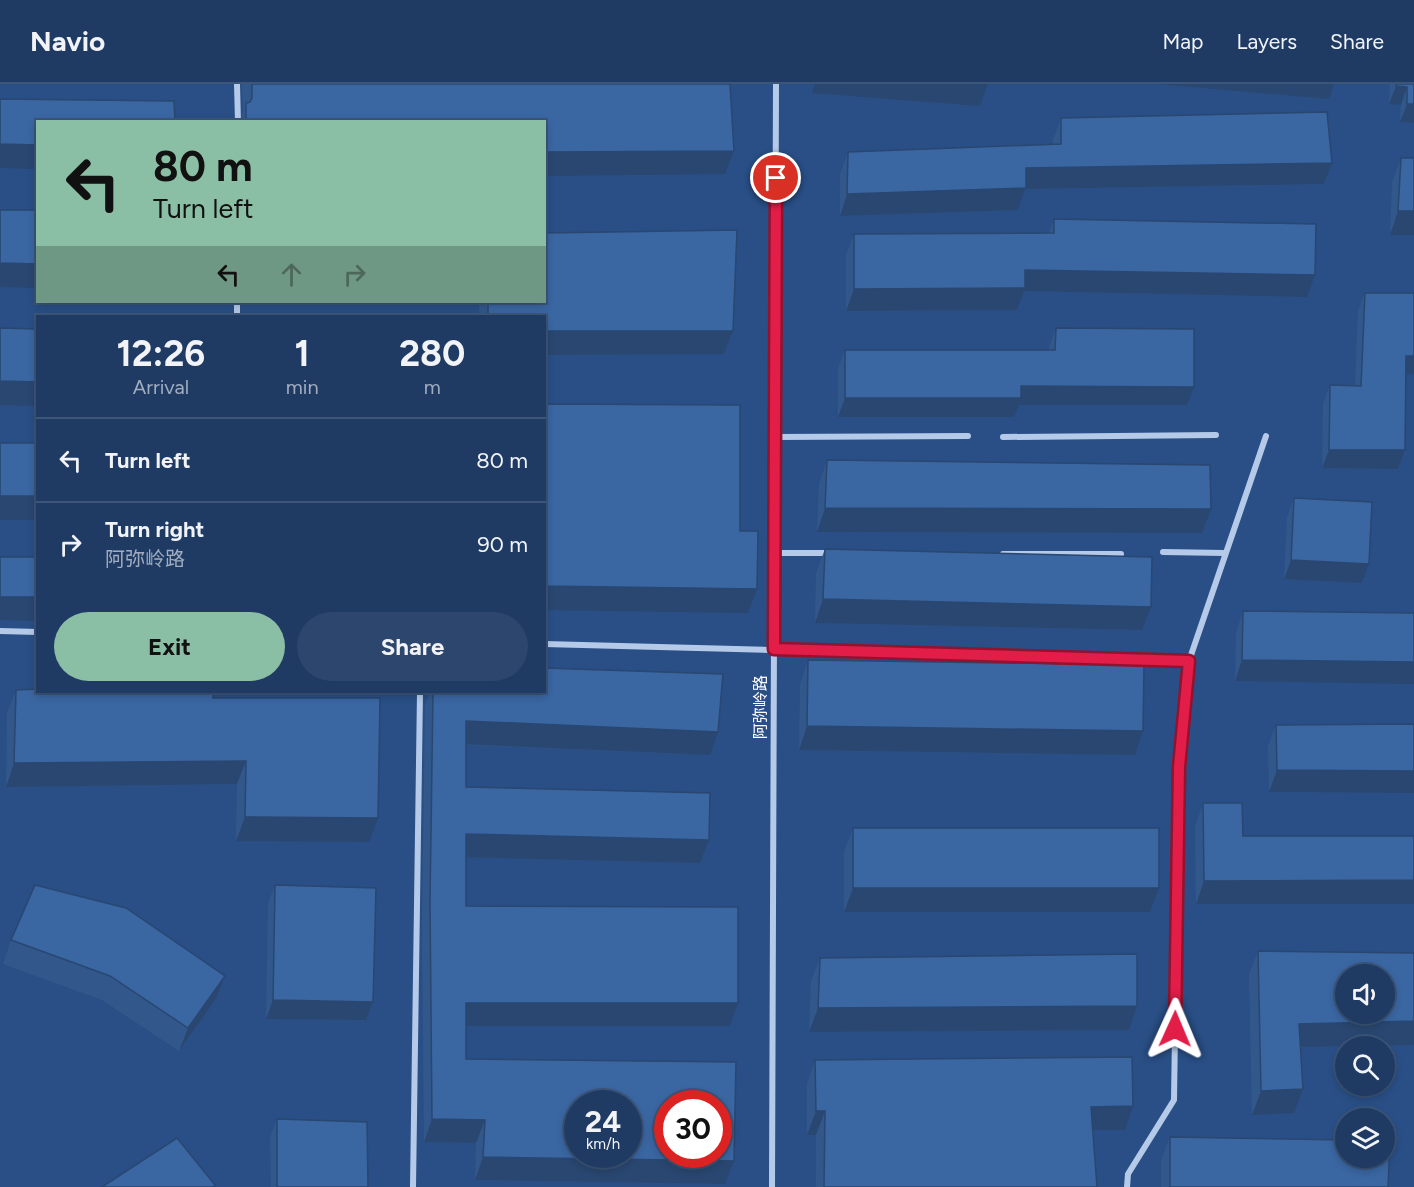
<!DOCTYPE html>
<meta charset="utf-8">
<style>
body{margin:0;font-family:Figtree,"Noto Sans SC",sans-serif;background:#2c466d;color:#f1f3f6;height:100vh;display:flex;flex-direction:column;font-size:22px;white-space:nowrap}
*{box-sizing:border-box;margin:0}
p{font-size:20px;color:#a1adbf}
.icon{flex:none;width:33px;height:33px;fill:none;stroke:currentColor;stroke-width:2;stroke-linecap:round;stroke-linejoin:round}
.map{position:relative;flex:1;overflow:hidden}
.sheet{position:absolute;left:36px;top:231px;width:510px;height:378px;display:flex;flex-direction:column;background:#1f3b64;border-radius:0px;box-shadow:0 3px 9px #0003,0 0 0 2px #3c5578}
.sheet>*{flex:none}
.guide{position:absolute;left:36px;top:36px;width:510px;height:183px;border-radius:0px;box-shadow:0 3px 9px #0003,0 0 0 2px #3c5578;background:#8abfa5;color:#111;overflow:hidden}
.buttons{position:absolute;left:1335px;top:880px;display:grid;gap:12px}
.buttons a{display:grid;place-items:center;width:60px;height:60px;border-radius:50%;background:#1f3b64;box-shadow:0 3px 9px #0003,0 0 0 2px #3c5578;font-size:30px}
.speed{position:absolute;left:564px;top:1006px;display:flex;gap:12px;font-size:30px;font-weight:700;text-align:center}
.speed>*{display:grid;place-content:center;width:78px;height:78px;border-radius:50%;background:#1f3b64;box-shadow:0 3px 9px #0003,0 0 0 2px #3c5578;line-height:1}
.speed small{font-size:15px;font-weight:400}
.speed .limit{border:9px solid #d22;background:#fff;color:#111}
.pin{position:absolute;display:grid;place-items:center;width:51px;height:51px;color:#fff;margin:-26px;border:3px solid #fff;border-radius:50%;box-shadow:0 2px 6px #0007}
.me{position:absolute;width:66px;margin:-33px;rotate:1deg;stroke-linejoin:round;filter:drop-shadow(0 0 4px #0008)}
.turn{display:flex;align-items:center;gap:21px;height:126px;padding:0 18px;font-size:27px}
.turn .icon{width:78px;height:78px;stroke-width:2.5}
.turn b{display:block;font-size:42px;line-height:51px}
.lanes{display:flex;align-items:center;height:57px;padding:0 18px;background:#0003;justify-content:center;gap:30px;direction:ltr}
.lanes .off{opacity:.35}
.eta{display:flex;justify-content:space-evenly;align-items:center;height:102px;text-align:center}
.eta b{font-size:36px;font-weight:700;line-height:42px}
.primary-button{display:flex;gap:12px;margin-top:auto;padding:12px 18px}
.primary-button a{flex:1;height:69px;border-radius:36px;background:#8abfa5;color:#111;font-size:24px;font-weight:700;line-height:69px;text-align:center}
.primary-button a+a{background:#2c466d;color:#f1f3f6}
ul{padding:0;list-style:none}
li{display:flex;align-items:center;gap:18px;height:84px;padding:0 18px;border-top:2px solid #3c5578}
li div{flex:1}
li b{display:block;font-size:22px}
li em{font-style:normal}
header{display:flex;align-items:center;gap:36px;box-sizing:border-box;height:84px;padding:0 30px;background:#1f3b64;border-bottom:2px solid #3c5578}
header strong{font-size:28px}
nav{display:flex;gap:33px;margin-inline-start:auto;font-size:21px}
.map>svg:first-child{display:block}
.lines{fill:none;stroke-linecap:round;stroke-linejoin:round}
.street{stroke:#b5cae8;stroke-width:6}
.wall{fill:#32588b}
.shaded-wall{fill:#294771}
.building{fill:#3a66a2;stroke:#294771;stroke-width:1.5;fill-rule:evenodd}
.route-casing{stroke:#92132f;stroke-width:15}
.route{stroke:#e11d48;stroke-width:10}
.labels{text-anchor:middle;stroke-width:6;stroke-linejoin:round;paint-order:stroke}
.street-label{font-size:16px;fill:#fff;stroke:#294f86}
</style>
<header>
<strong>Navio</strong>
<nav><a>Map</a><a>Layers</a><a>Share</a></nav>
</header>
<div class="map">
<svg width="1414" height="1103" viewBox="0 0 1414 1103">
<rect width="100%" height="100%" fill="#294f86"/>
<g class="lines">
<g class="street">
<polyline points="237,0 238,38"/>
<polyline points="237,232 237,218"/>
<polyline points="775,353 968,352"/>
<polyline points="1003,353 1216,351"/>
<polyline points="1163,468 1224,469"/>
<polyline points="774,469 831,469"/>
<polyline points="1003,470 1121,470"/>
<polyline points="0,547 38,548"/>
<polyline points="544,560 1189,577"/>
<polyline points="413,1103 420,608"/>
<polyline points="772,1103 776,0"/>
<polyline points="1127,1103 1128,1090 1174,1016 1179,683 1189,577 1266,352"/>
</g>
</g>
<g class="wall">
<polygon points="242,0 730,0 734,67 725,90 544,38 240,38 243,28"/>
<polygon points="1390,0 1414,0 1414,39 1400,38 1401,21 1389,20"/>
<polygon points="1061,34 1332,79 1324,100 1025,105 1018,126 840,132 840,90 848,68 1053,61 1053,56"/>
<polygon points="1401,74 1414,151 1390,151 1392,98"/>
<polygon points="1054,135 1315,191 1307,213 1024,207 1017,226 846,227 846,171 854,150 1049,149"/>
<polygon points="1365,209 1414,209 1414,290 1406,290 1405,366 1398,385 1322,384 1323,320 1330,301 1355,302 1358,227"/>
<polygon points="479,218 544,218 733,247 724,270 544,271 544,232 479,232"/>
<polygon points="1056,244 1194,303 1187,321 1019,321 1014,333 838,333 838,284 845,266 1049,266 1049,263"/>
<polygon points="827,376 1202,449 817,448 819,400"/>
<polygon points="1294,414 1369,480 1362,499 1284,495 1287,433"/>
<polygon points="825,465 1151,523 1142,546 815,539 816,489"/>
<polygon points="1243,527 1414,529 1235,597 1236,549"/>
<polygon points="808,576 1135,671 799,666 800,600"/>
<polygon points="16,606 213,614 369,758 236,757 237,700 6,703 7,629"/>
<polygon points="430,608 544,608 710,671 466,661 466,703 709,756 700,779 466,773 466,822 738,919 730,942 466,942 466,975 734,1077 725,1100 475,1096 476,1059 424,1058 422,841 425,621"/>
<polygon points="1414,640 1414,709 1269,708 1268,662 1276,641"/>
<polygon points="1203,719 1243,752 1414,752 1414,820 1196,820 1195,743"/>
<polygon points="853,744 1159,804 1150,828 844,828 844,768"/>
<polygon points="275,801 373,918 366,936 266,935 268,820"/>
<polygon points="11,856 225,892 216,915 179,967 102,916 3,880"/>
<polygon points="1258,867 1300,963 1294,1029 1252,1031 1249,890"/>
<polygon points="820,874 1129,946 809,948 811,897"/>
<polygon points="815,976 1125,1046 1093,1046 1097,1103 816,1103 816,1051 807,1051 807,1000"/>
<polygon points="277,1035 368,1103 271,1103 270,1053"/>
<polygon points="1170,1053 1388,1103 1161,1103 1161,1076"/>
</g>
<g class="shaded-wall">
<polygon points="815,0 988,0 980,22 812,9"/>
<polygon points="1158,0 1334,0 1329,15"/>
<polygon points="1396,2 1407,3 1401,21 1389,20"/>
<polygon points="1407,20 1414,20 1414,39 1400,38"/>
<polygon points="0,60 38,61 38,85 0,84"/>
<polygon points="734,67 725,90 544,92 544,68"/>
<polygon points="1332,79 1324,100 1025,105 1018,126 840,132 847,110 1026,84"/>
<polygon points="1398,127 1414,127 1414,151 1390,151"/>
<polygon points="0,179 38,180 38,204 0,203"/>
<polygon points="1025,186 1315,191 1307,213 1024,207 1017,226 846,227 854,205"/>
<polygon points="544,247 733,247 724,270 544,271"/>
<polygon points="1406,272 1414,272 1414,290 1399,291"/>
<polygon points="0,297 38,298 38,322 0,321"/>
<polygon points="1021,302 1194,303 1187,321 1019,321 1014,333 838,333 845,314"/>
<polygon points="1329,366 1405,366 1398,385 1322,384"/>
<rect x="0" y="412" width="38" height="24"/>
<polygon points="825,424 1211,425 1202,449 817,448"/>
<polygon points="1291,476 1369,480 1362,499 1284,495"/>
<polygon points="544,502 757,505 748,529 544,526"/>
<polygon points="0,513 38,513 38,537 0,536"/>
<polygon points="823,515 1151,523 1142,546 815,539"/>
<polygon points="1242,576 1414,578 1414,600 1235,597"/>
<polygon points="466,637 718,648 710,671 457,660"/>
<polygon points="807,642 1143,647 1135,671 799,666"/>
<polygon points="246,677 237,700 6,703 14,679"/>
<polygon points="1277,686 1414,687 1414,709 1269,708"/>
<polygon points="245,733 378,734 369,758 236,757"/>
<polygon points="466,750 709,756 700,779 457,773"/>
<polygon points="1414,796 1414,820 1196,820 1204,797"/>
<polygon points="853,804 1159,804 1150,828 844,828"/>
<polygon points="225,892 216,915 179,967 188,944"/>
<polygon points="273,916 373,918 366,936 266,935"/>
<polygon points="466,919 738,919 730,942 457,942"/>
<polygon points="1137,922 1129,946 809,948 818,924"/>
<polygon points="1414,937 1414,961 1290,963 1299,940"/>
<polygon points="1303,1005 1294,1029 1252,1031 1261,1007"/>
<polygon points="1133,1022 1125,1046 1082,1046 1091,1023"/>
<polygon points="816,1027 825,1027 816,1051 807,1051"/>
<polygon points="432,1035 485,1036 476,1059 424,1058"/>
<polygon points="483,1073 734,1077 725,1100 475,1096"/>
</g>
<g class="building">
<polygon points="252,0 730,0 734,67 544,68 544,38 246,38 246,19 250,18 252,14"/>
<polygon points="1396,0 1414,0 1414,20 1407,20 1407,3 1396,2"/>
<polygon points="0,15 174,17 175,38 38,38 38,61 0,60"/>
<polygon points="1327,28 1332,79 1026,84 1026,104 847,110 848,68 1061,60 1061,34"/>
<polygon points="1401,74 1414,74 1414,127 1398,127"/>
<polygon points="0,126 38,126 38,180 0,179"/>
<polygon points="1054,135 1316,140 1315,191 1025,186 1025,204 854,205 854,150 1054,149"/>
<polygon points="737,146 733,247 544,247 544,232 488,232 488,218 544,218 544,149"/>
<polygon points="1365,209 1414,209 1414,272 1406,272 1405,366 1329,366 1330,301 1361,302"/>
<polygon points="0,244 38,245 38,298 0,297"/>
<polygon points="1056,244 1194,245 1194,303 1021,302 1021,314 845,314 845,266 1055,266"/>
<polygon points="544,320 740,321 740,447 758,447 757,505 544,502"/>
<rect x="0" y="359" width="38" height="53"/>
<polygon points="827,376 1210,381 1211,425 825,424"/>
<polygon points="1294,414 1372,418 1369,480 1291,476"/>
<polygon points="825,465 1152,473 1151,523 823,515"/>
<rect x="0" y="473" width="38" height="40"/>
<polygon points="1243,527 1414,529 1414,578 1242,576"/>
<polygon points="808,576 1144,581 1143,647 807,642"/>
<path d="M544,584l179,6 -5,58 -252,-11v66l244,6 -1,47 -243,-6v72l272,1v96h-272v56l270,3 -2,99 -251,-4 2,-37 -53,-1 -2,-217 3,-210h111zM578,1020h50v51h-50zM668,1020h50v51h-50z"/>
<polygon points="38,605 38,608 213,608 213,614 380,614 378,734 245,733 246,677 14,679 16,606"/>
<polygon points="1414,640 1414,687 1277,686 1276,641"/>
<polygon points="1203,719 1242,719 1243,752 1414,752 1414,796 1204,797"/>
<rect x="853" y="744" width="306" height="60"/>
<polygon points="35,801 126,824 225,892 188,944 110,892 11,856"/>
<polygon points="275,801 376,804 373,918 273,916"/>
<path d="M1258,867l156,2v68l-115,3 4,65 -42,2zM1346,891h38v39h-38z"/>
<polygon points="1137,870 1137,922 818,924 820,874"/>
<polygon points="1132,973 1133,1022 1091,1023 1097,1103 824,1103 825,1027 816,1027 815,976"/>
<polygon points="277,1035 367,1038 368,1103 277,1103"/>
<polygon points="1170,1053 1346,1056 1346,1074 1384,1074 1384,1057 1390,1057 1388,1103 1170,1103"/>
<polygon points="177,1054 215,1101 213,1103 102,1103"/>
</g>
<g class="lines">
<defs>
<polyline id="route" points="776,94 774,565 1189,577 1179,683 1175,945"/>
</defs>
<use href="#route" class="route-casing"/>
<use href="#route" class="route"/>
</g>
<g class="labels">
<g class="street-label">
<text transform="translate(760 623) rotate(-90)" y="6">阿弥岭路</text>
</g>
</g>
</svg>
<div class="buttons">
<a><svg class="icon" aria-label="sound" viewBox="0 0 24 24"><path d="M4 9h4l5-4v14l-5-4H4zM17 9q2 3 0 6"/></svg></a>
<a><svg class="icon" aria-label="search" viewBox="0 0 24 24"><circle cx="10" cy="10" r="6"/><path d="M15 15l6 6"/></svg></a>
<a><svg class="icon" aria-label="layers" viewBox="0 0 24 24"><path d="M12 4l9 5-9 5-9-5zM3 14l9 5 9-5"/></svg></a>
</div>
<div class="speed"><div>24<small>km/h</small></div><div class="limit">30</div></div>
<div class="pin" style="left:776px;top:94px;background:#d93025"><svg class="icon" aria-label="arrive" viewBox="0 0 24 24"><path d="M6 21V4h12l-3 4 3 4H6"/></svg></div>
<svg class="me" style="left:1175px;top:945px" viewBox="-20 -20 40 40"><path d="M0-17L14 15 0 8-14 15z" fill="#e11d48" stroke="#fff" stroke-width="4"/></svg>
<div class="guide">
<div class="turn"><svg class="icon" aria-label="left" viewBox="0 0 24 24"><path d="M17 20v-9H6M10 6l-5 5 5 5"/></svg><div><b>80 m</b>Turn left</div></div>
<div class="lanes"><svg class="icon" aria-label="left" viewBox="0 0 24 24"><path d="M17 20v-9H6M10 6l-5 5 5 5"/></svg><svg class="icon off" aria-label="ahead" viewBox="0 0 24 24"><path d="M12 20V5M6 11l6-6 6 6"/></svg><svg class="icon off" aria-label="right" viewBox="0 0 24 24"><path d="M7 20v-9h11M14 6l5 5-5 5"/></svg></div>
</div>
<section class="sheet">
<div class="eta">
<div><b>12:26</b><p>Arrival</p></div>
<div><b>1</b><p>min</p></div>
<div><b>280</b><p>m</p></div>
</div>
<ul>
<li><svg class="icon" aria-label="left" viewBox="0 0 24 24"><path d="M17 20v-9H6M10 6l-5 5 5 5"/></svg><div><b>Turn left</b></div><em>80 m</em></li>
<li><svg class="icon" aria-label="right" viewBox="0 0 24 24"><path d="M7 20v-9h11M14 6l5 5-5 5"/></svg><div><b>Turn right</b><p>阿弥岭路</p></div><em>90 m</em></li>
</ul>
<div class="primary-button"><a>Exit</a><a>Share</a></div>
</section>
</div>
